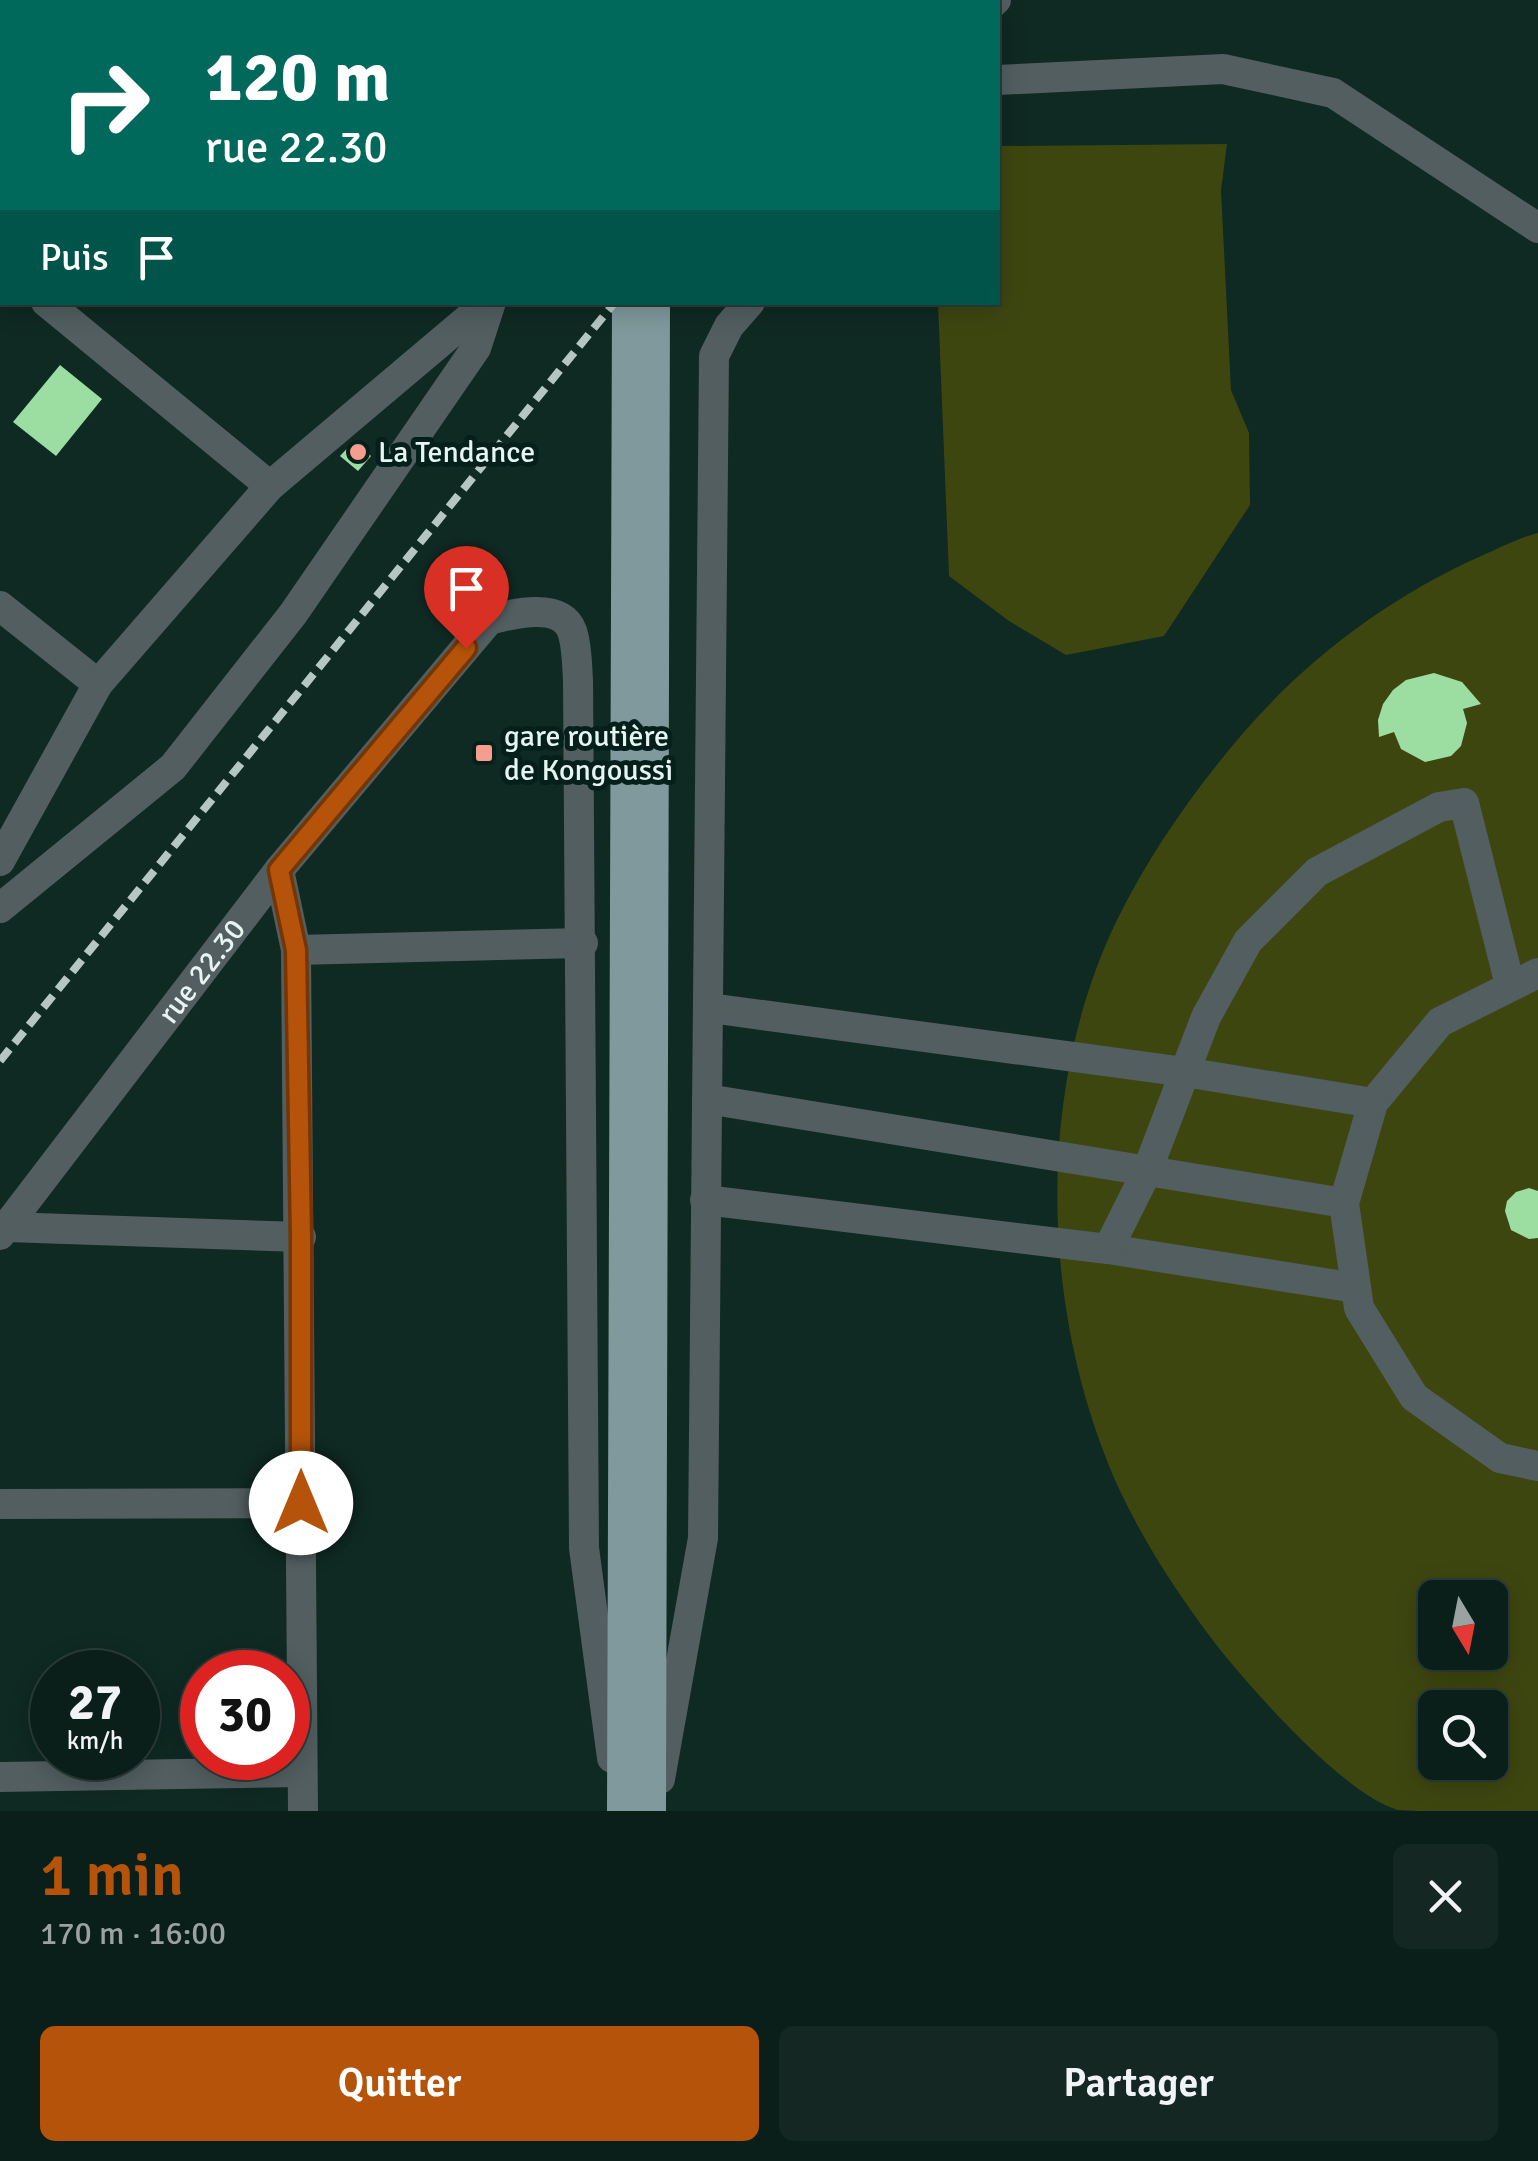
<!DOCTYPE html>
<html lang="fr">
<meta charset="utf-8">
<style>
body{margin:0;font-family:Signika,sans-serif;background:#142723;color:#f1f3f6;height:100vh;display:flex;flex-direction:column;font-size:38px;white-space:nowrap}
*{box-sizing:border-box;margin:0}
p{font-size:32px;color:#9aa2a2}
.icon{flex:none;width:55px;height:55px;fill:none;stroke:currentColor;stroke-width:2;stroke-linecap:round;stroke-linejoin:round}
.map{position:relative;height:1811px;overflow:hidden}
.drawer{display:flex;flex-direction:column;background:#0b1f1a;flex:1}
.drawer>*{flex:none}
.top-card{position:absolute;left:0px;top:0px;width:1000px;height:305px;box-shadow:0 5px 25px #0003,0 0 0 2px #2b3d39;background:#00695c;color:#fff;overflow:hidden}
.needle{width:65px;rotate:170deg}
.controls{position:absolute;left:1418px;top:1580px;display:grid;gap:20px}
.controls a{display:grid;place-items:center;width:90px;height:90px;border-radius:15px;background:#0b1f1a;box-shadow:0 5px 25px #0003,0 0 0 2px #2b3d39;font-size:50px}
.speed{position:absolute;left:30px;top:1650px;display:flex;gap:20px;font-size:50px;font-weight:700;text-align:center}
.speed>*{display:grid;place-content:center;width:130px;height:130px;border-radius:50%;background:#0b1f1a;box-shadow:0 5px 25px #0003,0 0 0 2px #2b3d39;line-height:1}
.speed small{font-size:25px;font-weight:400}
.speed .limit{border:15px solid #d22;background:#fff;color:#111}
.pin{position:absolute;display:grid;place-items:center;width:85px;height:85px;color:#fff;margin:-102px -42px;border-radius:50% 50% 50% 0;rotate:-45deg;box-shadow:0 0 10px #0007}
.pin .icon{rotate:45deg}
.me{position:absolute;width:110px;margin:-55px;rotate:0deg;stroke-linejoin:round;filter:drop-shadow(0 0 8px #0008)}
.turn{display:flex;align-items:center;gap:35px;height:210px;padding:0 40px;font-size:45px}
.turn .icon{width:130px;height:130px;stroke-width:2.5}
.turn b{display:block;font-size:70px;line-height:85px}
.then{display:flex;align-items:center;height:95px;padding:0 40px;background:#0003;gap:20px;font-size:38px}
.round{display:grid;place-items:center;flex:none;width:105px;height:105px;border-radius:15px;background:#142723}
.head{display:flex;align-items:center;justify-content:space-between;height:170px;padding:0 40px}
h1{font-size:60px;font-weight:600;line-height:75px;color:#b45309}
.action{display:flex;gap:20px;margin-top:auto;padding:20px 40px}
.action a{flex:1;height:115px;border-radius:15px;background:#b45309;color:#fff;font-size:40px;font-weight:600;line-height:115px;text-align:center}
.action a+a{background:#142723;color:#f1f3f6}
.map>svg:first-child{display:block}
.green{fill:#3e4610;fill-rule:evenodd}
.building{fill:#9cdea2}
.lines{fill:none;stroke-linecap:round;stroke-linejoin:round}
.minor{stroke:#525e60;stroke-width:30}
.major{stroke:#7f999c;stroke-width:30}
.rail{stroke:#b5c7c2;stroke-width:8;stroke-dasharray:15 8;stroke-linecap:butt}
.route-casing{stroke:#753606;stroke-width:25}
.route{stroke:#b45309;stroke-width:18}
.poi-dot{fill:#f59d8f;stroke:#05201a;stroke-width:4}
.labels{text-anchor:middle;stroke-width:10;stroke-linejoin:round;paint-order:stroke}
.poi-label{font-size:30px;fill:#e6f5f1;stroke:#05201a;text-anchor:start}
.street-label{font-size:30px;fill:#e6f5f1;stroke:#05201a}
</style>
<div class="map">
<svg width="1538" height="1811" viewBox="0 0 1538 1811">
<rect width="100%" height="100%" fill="#0f2923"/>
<g class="green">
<polygon points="1227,144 1221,190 1231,390 1249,433 1250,505 1164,636 1066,655 1009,621 949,576 938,303 998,302 998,153 1002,146"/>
<path d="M1538,533v1278c-32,0 -64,0 -96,0 -14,0 -31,0 -44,-1 -52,-14 -146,-120 -180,-163 -37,-48 -72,-101 -98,-156 -79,-173 -87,-398 -3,-571 33,-67 78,-131 127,-188 66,-76 146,-135 237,-176 19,-8 37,-18 57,-23zM1435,1598h55v54h-55zM1435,1708h55v54h-55z"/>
</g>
<g class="building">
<polygon points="60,365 102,399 56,456 13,422"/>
<polygon points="354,441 371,456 358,471 340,456"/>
<polygon points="1434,673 1462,682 1481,704 1463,709 1467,723 1461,746 1451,756 1425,762 1401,749 1394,732 1379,737 1378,720 1383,704 1393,690 1406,680"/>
<polygon points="1529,1188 1538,1191 1538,1238 1529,1239 1511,1230 1505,1211 1507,1201 1516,1192"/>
</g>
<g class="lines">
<g class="minor">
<polyline points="116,0 120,2"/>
<polyline points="552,0 555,2"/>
<polyline points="587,0 587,2"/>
<polyline points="766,2 768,0"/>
<polyline points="994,2 996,0"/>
<polyline points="998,80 1223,69 1333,93 1538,228"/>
<polyline points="0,265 2,267"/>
<polyline points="46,302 270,486"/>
<polyline points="0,606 98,684"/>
<polyline points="0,861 98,684 270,486 488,302"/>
<polyline points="279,870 296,950 303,1811"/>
<polyline points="0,908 173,767 293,614 476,348 491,302"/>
<polyline points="296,950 583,943"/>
<polyline points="1538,973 1440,1022 1373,1103 1344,1203 1359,1308 1414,1397 1500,1458 1538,1466"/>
<polyline points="710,1008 1185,1072 1373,1103"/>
<polyline points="707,1099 1344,1203"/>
<polyline points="705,1200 1108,1249 1356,1288"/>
<polyline points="7,1227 301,1237"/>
<path id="s1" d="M0,1235l279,-365 210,-250c22,-6 72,-19 83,11 5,14 5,34 6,49l6,868 28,210"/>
<polyline points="1108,1249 1147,1171 1206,1017 1248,941 1317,872 1439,807 1464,803 1510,985"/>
<polyline points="0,1504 301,1503"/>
<polyline points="0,1777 302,1772"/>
<polyline points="660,1779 703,1538 714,356 729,326 750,302"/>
</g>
<g class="major">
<polyline points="622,0 622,2"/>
<polyline points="650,0 650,2"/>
<polyline points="622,1811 627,302"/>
<polyline points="651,1811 655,302"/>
</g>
<g class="rail">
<polyline points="858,2 860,0"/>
<polyline points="0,1061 615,302"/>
</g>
</g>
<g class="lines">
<defs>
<polyline id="route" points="301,1503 301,1237 296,950 279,870 466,648"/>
</defs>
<use href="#route" class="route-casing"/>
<use href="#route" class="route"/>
</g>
<g class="poi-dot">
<circle cx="358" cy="452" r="10"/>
<rect x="474" y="743" width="20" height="20" rx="5"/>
</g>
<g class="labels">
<g class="poi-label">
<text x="378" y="462">La Tendance</text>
<text x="504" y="746">gare routière<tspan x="504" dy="34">de Kongoussi</tspan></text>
</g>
<g class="street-label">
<text dy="10" stroke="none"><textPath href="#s1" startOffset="332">rue 22.30</textPath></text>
</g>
</g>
</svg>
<div class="controls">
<a><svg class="needle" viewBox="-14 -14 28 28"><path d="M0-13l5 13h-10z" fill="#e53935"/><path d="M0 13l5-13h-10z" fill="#9aa2a2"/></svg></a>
<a><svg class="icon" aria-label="search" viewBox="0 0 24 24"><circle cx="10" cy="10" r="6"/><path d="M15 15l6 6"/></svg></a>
</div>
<div class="speed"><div>27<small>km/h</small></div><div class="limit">30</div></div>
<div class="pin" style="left:466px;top:648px;background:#d93025"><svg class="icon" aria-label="arrive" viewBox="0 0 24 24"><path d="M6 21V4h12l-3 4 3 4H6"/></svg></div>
<svg class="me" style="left:301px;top:1503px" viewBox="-20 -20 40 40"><circle r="19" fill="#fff"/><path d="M0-13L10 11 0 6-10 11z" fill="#b45309"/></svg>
<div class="top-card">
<div class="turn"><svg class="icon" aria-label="right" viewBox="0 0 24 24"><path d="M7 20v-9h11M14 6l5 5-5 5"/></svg><div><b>120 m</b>rue 22.30</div></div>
<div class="then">Puis<svg class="icon" aria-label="arrive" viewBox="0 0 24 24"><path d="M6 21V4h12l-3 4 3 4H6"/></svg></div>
</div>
</div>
<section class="drawer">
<div class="head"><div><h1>1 min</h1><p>170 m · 16:00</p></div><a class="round"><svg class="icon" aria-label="close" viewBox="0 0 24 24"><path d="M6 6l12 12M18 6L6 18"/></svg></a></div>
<div class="action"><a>Quitter</a><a>Partager</a></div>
</section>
